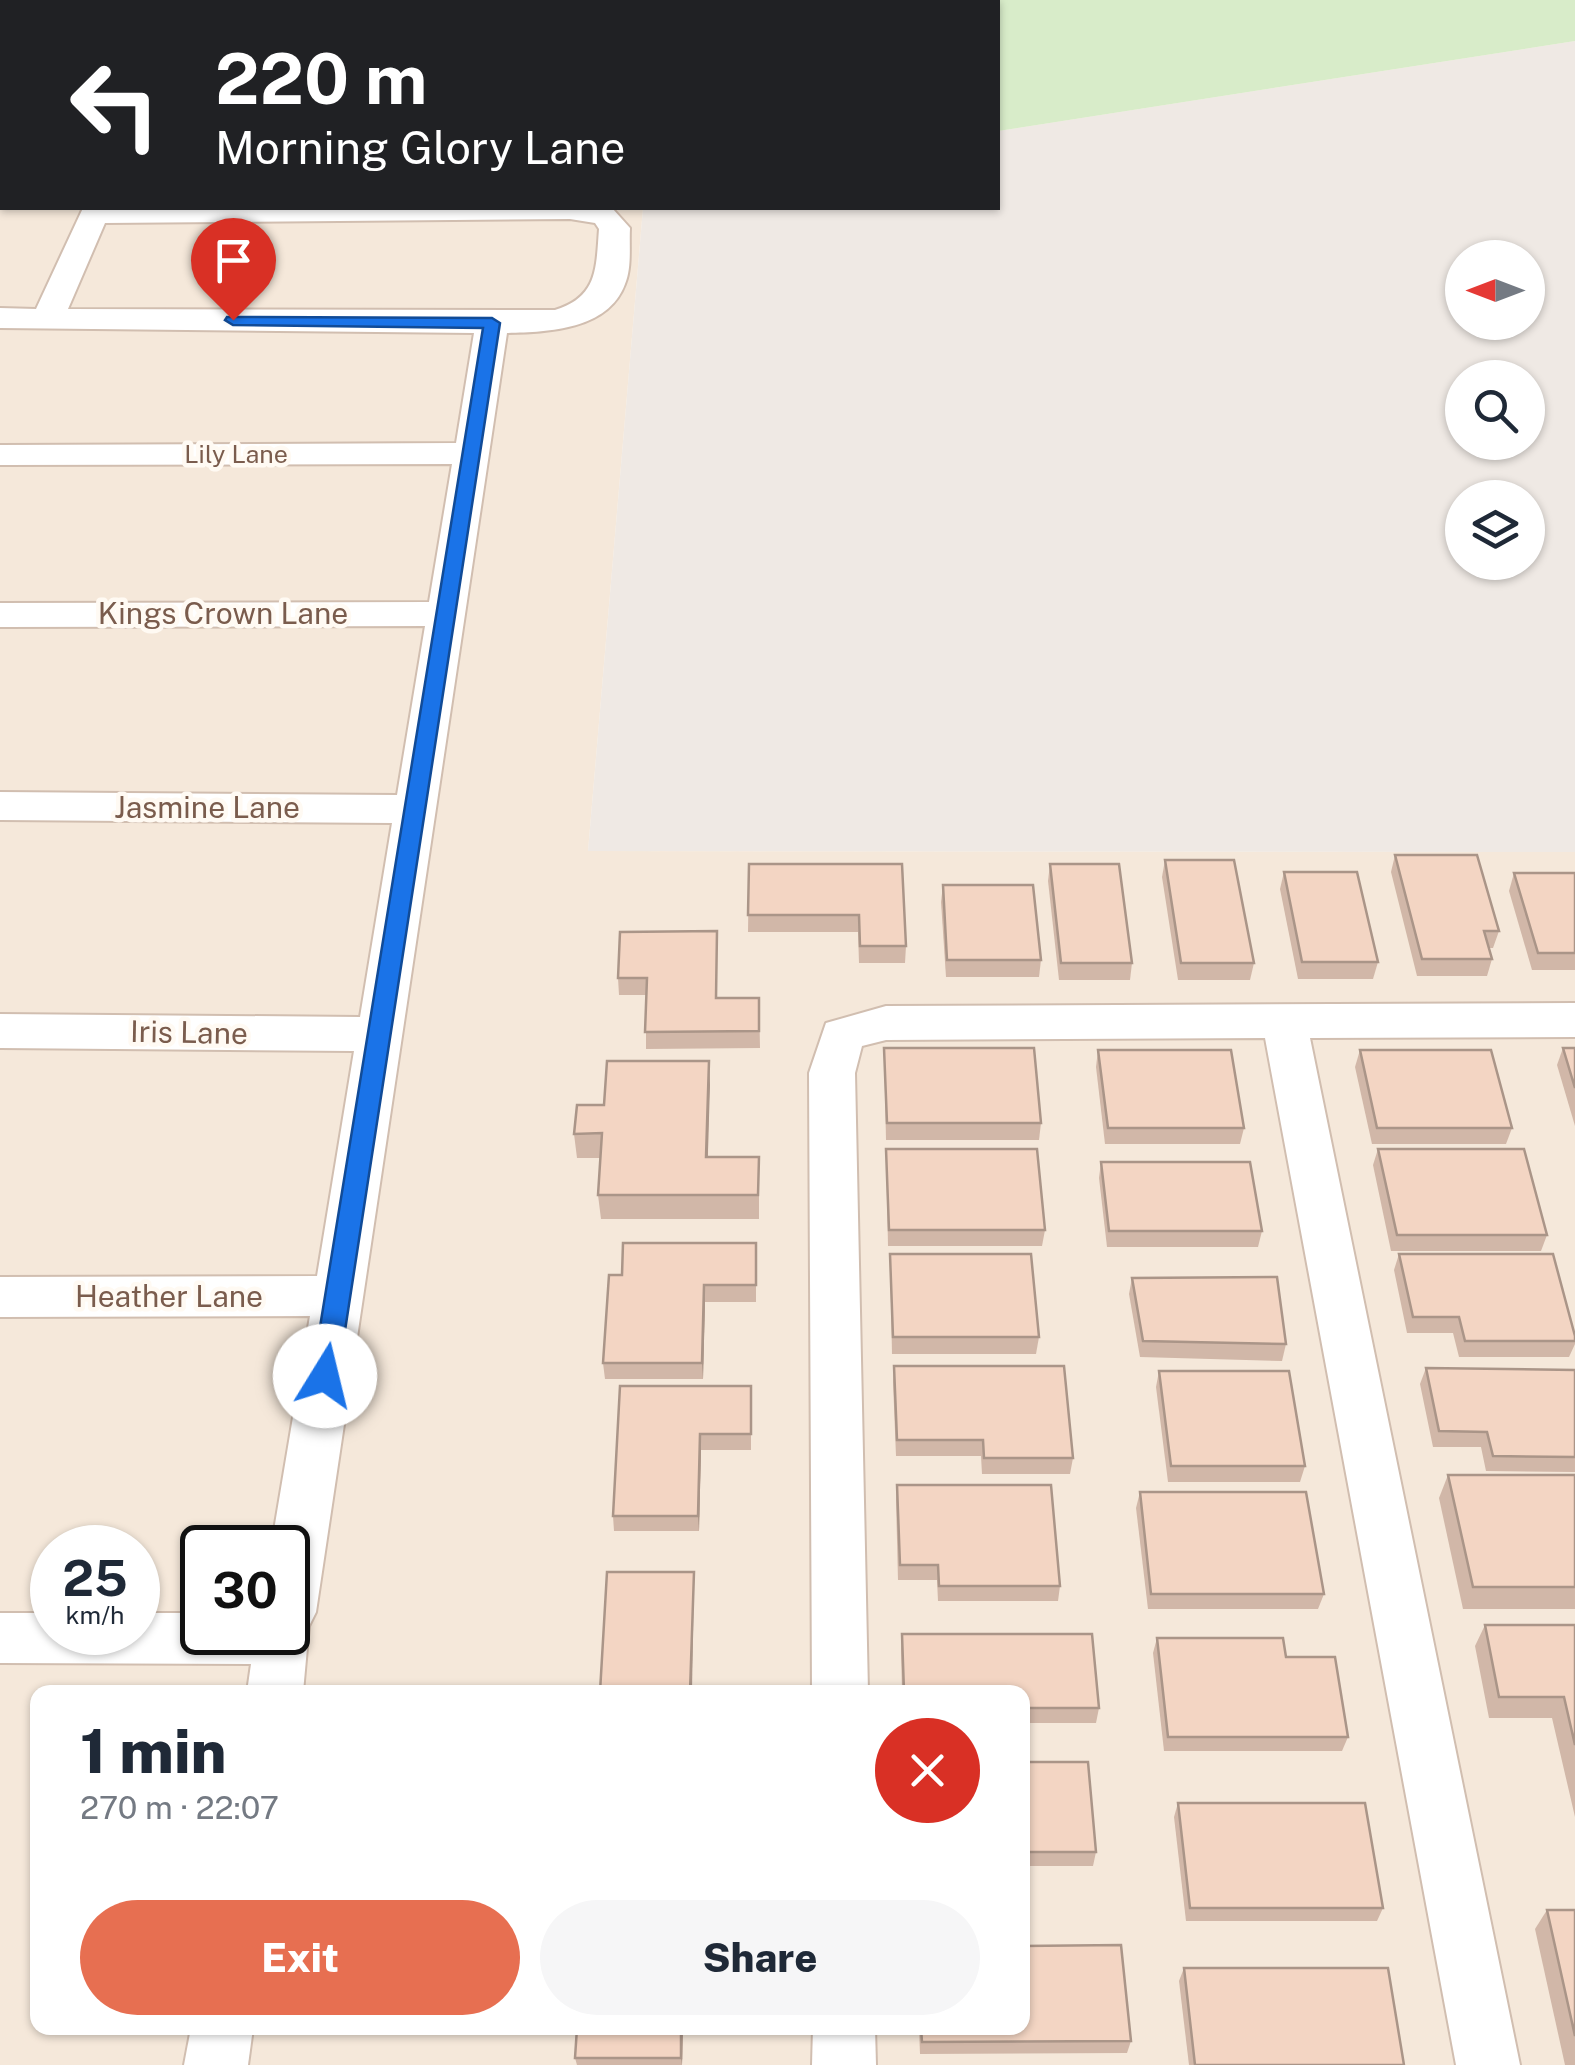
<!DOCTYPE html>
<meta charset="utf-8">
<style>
body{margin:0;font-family:"Public Sans",sans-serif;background:#f6f6f7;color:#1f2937;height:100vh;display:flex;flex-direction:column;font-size:38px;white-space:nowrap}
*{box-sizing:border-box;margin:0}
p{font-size:32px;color:#747a83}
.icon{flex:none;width:55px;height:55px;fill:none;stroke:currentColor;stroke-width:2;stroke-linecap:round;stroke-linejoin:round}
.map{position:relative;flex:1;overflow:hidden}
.panel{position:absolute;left:30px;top:1685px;width:1000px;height:350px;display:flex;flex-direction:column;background:#fff;border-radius:20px;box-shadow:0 2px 8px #0004}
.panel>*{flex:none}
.guide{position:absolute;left:0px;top:0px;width:1000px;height:210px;box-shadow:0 2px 8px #0004;background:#202124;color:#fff;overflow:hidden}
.needle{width:65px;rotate:270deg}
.fabs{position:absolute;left:1445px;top:240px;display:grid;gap:20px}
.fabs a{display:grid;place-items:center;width:100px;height:100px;border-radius:50%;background:#fff;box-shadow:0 2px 8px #0004;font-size:50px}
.speed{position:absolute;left:30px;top:1525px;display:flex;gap:20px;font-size:50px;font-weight:700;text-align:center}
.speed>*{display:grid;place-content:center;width:130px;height:130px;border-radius:50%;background:#fff;box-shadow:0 2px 8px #0004;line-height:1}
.speed small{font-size:25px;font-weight:400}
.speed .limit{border:5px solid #111;border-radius:15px;background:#fff;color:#111}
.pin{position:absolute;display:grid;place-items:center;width:85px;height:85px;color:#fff;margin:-102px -42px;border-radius:50% 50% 50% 0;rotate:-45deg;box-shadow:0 0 10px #0007}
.pin .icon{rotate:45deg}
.me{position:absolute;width:110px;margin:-55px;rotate:9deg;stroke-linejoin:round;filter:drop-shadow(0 0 8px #0008)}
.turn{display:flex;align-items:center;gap:35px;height:210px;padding:0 50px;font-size:45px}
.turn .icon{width:130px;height:130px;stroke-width:2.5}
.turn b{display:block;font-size:70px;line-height:85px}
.round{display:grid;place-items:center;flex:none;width:105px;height:105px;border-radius:52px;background:#f6f6f7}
.summary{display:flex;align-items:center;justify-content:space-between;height:170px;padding:0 50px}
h1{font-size:60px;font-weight:800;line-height:75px}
.action{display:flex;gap:20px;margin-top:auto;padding:20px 50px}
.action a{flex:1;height:115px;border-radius:60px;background:#e76f51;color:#fff;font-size:40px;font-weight:800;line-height:115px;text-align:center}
.action a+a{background:#f6f6f7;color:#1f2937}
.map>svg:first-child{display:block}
.residential{fill:#f5e8da;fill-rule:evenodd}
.industrial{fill:#efe9e4;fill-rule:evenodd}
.green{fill:#d8ecc9}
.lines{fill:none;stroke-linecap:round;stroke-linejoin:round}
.street-casing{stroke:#d1beb0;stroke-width:4}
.street{fill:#fff;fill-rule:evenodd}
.wall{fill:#d1b7a8}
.shaded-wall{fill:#aa9588}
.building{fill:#f3d5c3;stroke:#aa9588;stroke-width:2.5}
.route{fill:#1a73e8;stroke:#114b97;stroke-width:2.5}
.labels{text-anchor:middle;stroke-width:9;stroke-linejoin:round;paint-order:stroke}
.far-street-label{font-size:25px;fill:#7a5c4d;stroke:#fffaf3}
.street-label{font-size:30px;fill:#7a5c4d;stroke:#fffaf3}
</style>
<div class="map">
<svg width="1575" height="2065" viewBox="0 0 1575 2065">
<rect width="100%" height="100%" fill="#fdf6ec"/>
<path class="residential" d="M643,208l-55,643 987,1v1213h-1575v-1856zM52,1548h86v84h-86zM202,1548h86v84h-86zM38,1692h984v336h-984z"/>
<path class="industrial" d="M1575,41v811l-987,-1 55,-643h355v-77zM1462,258h66v64h-66zM1462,378h66v64h-66zM1462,498h66v64h-66z"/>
<polygon class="green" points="0,0 1575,0 1575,41 998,131 998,2 2,2 0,159"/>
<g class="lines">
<defs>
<g id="street">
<path d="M83,208h529l18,20c-1,18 2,39 -5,56 -17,46 -77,48 -118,49l-191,1279 -7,14 -6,66h-56l4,-28 -251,-1v-50h52v19h86v-19h64v19h86v-84h-17l39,-232 -310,1v-40l317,-1 37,-225 -354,-3v-34l360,3 32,-194 -392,-3v-28l397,3 28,-169 -425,1v-24l429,-1 23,-138 -452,1v-20l456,-2 18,-110 -474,-5v-20l36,1zM570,219l25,4 4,6c-3,39 -1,68 -44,81l-487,-1 37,-86z"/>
<polygon points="1575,1003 1575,1037 1310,1038 1520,2065 1456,2065 1265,1038 886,1040 862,1046 855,1073 868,1692 812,1692 809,1073 826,1023 886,1006"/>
<polygon points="191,2028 253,2028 248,2065 184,2065"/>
<polygon points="813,2028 875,2028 876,2065 812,2065"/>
</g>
</defs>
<use href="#street" class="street-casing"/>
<use href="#street" class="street"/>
</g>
<g class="wall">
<polygon points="1395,855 1499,931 1493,948 1489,948 1492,959 1487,976 1417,976 1391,872"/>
<polygon points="1165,860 1254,963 1250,980 1178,980 1162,877"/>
<polygon points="749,864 902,864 906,946 905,963 859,963 858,932 748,932"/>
<polygon points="1050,864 1132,963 1130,980 1059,980 1048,881"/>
<polygon points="1284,872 1378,962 1373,979 1298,979 1280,889"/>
<polygon points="1514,873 1575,873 1575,970 1532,970 1509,891"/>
<polygon points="943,885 1041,960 1039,977 946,977 941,902"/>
<polygon points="717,948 716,998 759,998 760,1048 646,1049 646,995 619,995 618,978"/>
<polygon points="884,1048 1041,1123 1039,1140 886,1140"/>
<polygon points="1563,1048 1575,1048 1575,1126 1557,1065"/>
<polygon points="1098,1050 1244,1128 1240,1144 1105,1144 1096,1067"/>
<polygon points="1360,1050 1512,1128 1506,1144 1372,1144 1355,1067"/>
<polygon points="709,1061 708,1157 759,1157 759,1219 601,1219 598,1195 600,1158 577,1158 574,1134 604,1105"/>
<polygon points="886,1149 1045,1230 1042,1246 888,1246"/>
<polygon points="1378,1149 1547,1235 1541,1251 1391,1251 1373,1165"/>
<polygon points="1101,1162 1262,1231 1258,1247 1107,1247 1099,1178"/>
<polygon points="756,1243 756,1302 705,1302 703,1379 605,1379 603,1363 622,1275"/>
<polygon points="890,1254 1039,1337 1036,1354 892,1354"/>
<polygon points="1399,1254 1575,1336 1575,1344 1569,1357 1459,1357 1453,1333 1407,1333 1394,1270"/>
<polygon points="1132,1278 1286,1344 1282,1361 1140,1357 1129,1294"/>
<polygon points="894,1366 1073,1458 1070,1474 982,1474 981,1456 896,1456 893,1382"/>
<polygon points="1426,1368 1575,1370 1575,1472 1486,1471 1481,1447 1433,1447 1420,1384"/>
<polygon points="1159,1371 1305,1466 1300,1482 1168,1482 1156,1387"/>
<polygon points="751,1386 751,1450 701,1450 699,1531 614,1531 613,1516"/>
<polygon points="1448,1475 1575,1475 1575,1609 1463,1609 1439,1498"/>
<polygon points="897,1485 1060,1586 1058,1601 938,1601 937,1580 898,1580 896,1500"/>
<polygon points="1140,1492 1324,1594 1318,1609 1148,1609 1136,1508"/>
<polygon points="1485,1625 1575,1625 1575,1817 1552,1718 1489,1718 1475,1646"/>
<polygon points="902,1634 1099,1708 1096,1723 1022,1723 1022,1692 902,1692 901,1649"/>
<polygon points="1157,1638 1286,1657 1348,1737 1342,1751 1164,1751 1153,1653"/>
<polygon points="1022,1762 1096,1852 1093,1866 1022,1866"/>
<polygon points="1178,1803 1383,1908 1377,1921 1186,1921 1174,1817"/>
<polygon points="1547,1910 1575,1910 1575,2065 1565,2065 1535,1929"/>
<polygon points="1184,1968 1404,2065 1189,2065 1179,1981"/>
<polygon points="577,2028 683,2028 682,2065 577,2065 575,2058"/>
<polygon points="919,2028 1022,2028 1131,2041 1127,2053 920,2054"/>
</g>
<g class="shaded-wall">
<polygon points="709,1061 710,1085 707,1181 706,1157"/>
<polygon points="704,1285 705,1302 703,1379 702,1363"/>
<polygon points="700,1434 701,1450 699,1531 698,1516"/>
<polygon points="694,1572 692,1692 690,1692"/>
<polygon points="681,2028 683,2028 682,2065 681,2058"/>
</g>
<g class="building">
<polygon points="1395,855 1477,855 1499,931 1484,931 1492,959 1422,959"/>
<polygon points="1165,860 1234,860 1254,963 1181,963"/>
<polygon points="749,864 902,864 906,946 860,946 859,915 748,915"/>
<polygon points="1050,864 1119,864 1132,963 1061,963"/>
<polygon points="1284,872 1357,872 1378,962 1302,962"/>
<polygon points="1514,873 1575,873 1575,953 1538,953"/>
<polygon points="943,885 1033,885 1041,960 947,960"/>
<polygon points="717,931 716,998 759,998 759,1031 645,1032 647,978 618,978 620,932"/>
<polygon points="884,1048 1034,1048 1041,1123 887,1123"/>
<polygon points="1563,1048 1575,1048 1575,1088"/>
<polygon points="1098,1050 1231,1050 1244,1128 1108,1128"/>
<polygon points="1360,1050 1491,1050 1512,1128 1377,1128"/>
<polygon points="607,1061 709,1061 706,1157 759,1157 758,1195 598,1195 602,1133 574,1134 577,1105 604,1105"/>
<polygon points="886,1149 1037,1149 1045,1230 889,1230"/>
<polygon points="1378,1149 1524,1149 1547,1235 1397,1235"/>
<polygon points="1101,1162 1250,1162 1262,1231 1109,1231"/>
<polygon points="623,1243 756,1243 756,1285 704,1285 702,1363 603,1363 609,1275 622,1275"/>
<polygon points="890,1254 1031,1254 1039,1337 893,1337"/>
<polygon points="1399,1254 1553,1254 1575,1336 1575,1341 1465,1341 1459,1317 1413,1317"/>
<polygon points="1277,1277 1286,1344 1143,1341 1132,1278"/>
<polygon points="894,1366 1064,1366 1073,1458 984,1458 983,1440 897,1440"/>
<polygon points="1426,1368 1575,1370 1575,1457 1493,1456 1487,1432 1439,1431"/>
<polygon points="1159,1371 1289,1371 1305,1466 1171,1466"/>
<polygon points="620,1386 751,1386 751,1434 700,1434 698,1516 613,1516"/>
<polygon points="1448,1475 1575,1475 1575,1587 1473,1587"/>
<polygon points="897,1485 1051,1485 1060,1586 939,1586 938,1565 900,1565"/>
<polygon points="1140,1492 1306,1492 1324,1594 1151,1594"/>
<polygon points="607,1572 694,1572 690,1692 600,1692"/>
<polygon points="1485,1625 1575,1625 1575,1745 1564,1697 1499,1697"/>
<polygon points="902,1634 1092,1634 1099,1708 1022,1708 1022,1692 904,1692"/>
<polygon points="1157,1638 1283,1638 1286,1657 1335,1657 1348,1737 1168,1737"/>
<polygon points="1022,1762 1088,1762 1096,1852 1022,1852"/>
<polygon points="1178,1803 1365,1803 1383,1908 1190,1908"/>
<polygon points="1547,1910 1575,1910 1575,2036"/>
<polygon points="1121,1945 1131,2041 922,2042 921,2028 1022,2028 1022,1946"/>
<polygon points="1184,1968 1388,1968 1404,2065 1195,2065"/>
<polygon points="577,2028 681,2028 681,2058 575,2058"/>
</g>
<polygon class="route" points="227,317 492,318 500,323 338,1376 325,1386 312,1376 483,328 233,325 225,320"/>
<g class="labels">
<g class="far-street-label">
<text x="236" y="463">Lily Lane</text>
</g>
<g class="street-label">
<text x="223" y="624">Kings Crown Lane</text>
<text x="207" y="818">Jasmine Lane</text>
<text transform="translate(189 1033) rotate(1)" y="10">Iris Lane</text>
<text x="169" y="1307">Heather Lane</text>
</g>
</g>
</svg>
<div class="fabs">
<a><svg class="needle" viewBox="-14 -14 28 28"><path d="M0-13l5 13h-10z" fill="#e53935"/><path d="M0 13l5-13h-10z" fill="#747a83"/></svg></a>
<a><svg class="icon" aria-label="search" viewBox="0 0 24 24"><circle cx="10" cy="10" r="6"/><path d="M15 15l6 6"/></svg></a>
<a><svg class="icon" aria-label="layers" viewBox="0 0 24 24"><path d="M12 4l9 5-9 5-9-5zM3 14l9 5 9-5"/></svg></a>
</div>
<div class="speed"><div>25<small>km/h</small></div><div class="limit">30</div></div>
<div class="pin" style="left:233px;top:320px;background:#d93025"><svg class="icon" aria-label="arrive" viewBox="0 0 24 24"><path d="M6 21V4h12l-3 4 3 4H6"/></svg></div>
<svg class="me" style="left:325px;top:1376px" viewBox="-20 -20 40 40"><circle r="19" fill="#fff"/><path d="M0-13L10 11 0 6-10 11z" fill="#1a73e8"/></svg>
<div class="guide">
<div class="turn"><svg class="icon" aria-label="left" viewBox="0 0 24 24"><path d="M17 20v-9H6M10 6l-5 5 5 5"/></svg><div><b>220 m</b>Morning Glory Lane</div></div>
</div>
<section class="panel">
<div class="summary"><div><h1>1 min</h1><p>270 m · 22:07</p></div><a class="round" style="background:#d93025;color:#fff"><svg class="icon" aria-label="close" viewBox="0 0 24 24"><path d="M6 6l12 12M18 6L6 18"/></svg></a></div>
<div class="action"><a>Exit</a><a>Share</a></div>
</section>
</div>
